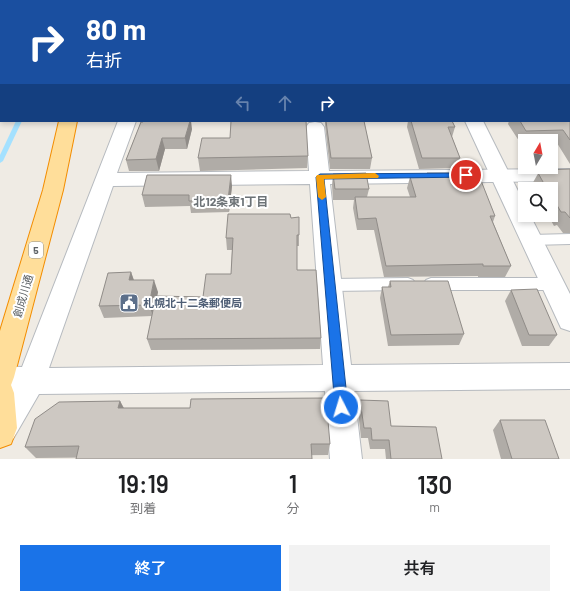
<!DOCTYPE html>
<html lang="ja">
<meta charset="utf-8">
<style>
body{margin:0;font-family:Barlow,"Noto Sans JP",sans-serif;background:#f2f2f2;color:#202124;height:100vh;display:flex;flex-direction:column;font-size:15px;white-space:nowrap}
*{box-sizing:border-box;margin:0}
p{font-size:13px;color:#757577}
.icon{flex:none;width:22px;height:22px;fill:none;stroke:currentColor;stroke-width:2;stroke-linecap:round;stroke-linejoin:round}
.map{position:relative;height:459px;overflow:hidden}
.details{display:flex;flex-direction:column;background:#fff;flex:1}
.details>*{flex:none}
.guide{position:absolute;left:0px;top:0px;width:570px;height:122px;box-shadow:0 2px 6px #0003;background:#1a4fa0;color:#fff;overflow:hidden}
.needle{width:26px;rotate:10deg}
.tools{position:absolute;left:518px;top:134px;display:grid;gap:8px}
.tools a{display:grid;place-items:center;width:40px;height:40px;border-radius:0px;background:#fff;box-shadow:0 2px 6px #0003;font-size:20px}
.pin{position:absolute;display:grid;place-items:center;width:34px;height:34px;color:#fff;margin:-17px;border:2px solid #fff;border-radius:50%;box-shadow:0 1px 4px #0007}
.me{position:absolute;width:44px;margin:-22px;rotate:355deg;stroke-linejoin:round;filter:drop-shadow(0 0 3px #0008)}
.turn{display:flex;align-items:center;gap:14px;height:84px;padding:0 20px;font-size:18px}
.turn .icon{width:52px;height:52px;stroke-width:2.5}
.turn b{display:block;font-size:28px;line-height:34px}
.lanes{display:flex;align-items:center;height:38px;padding:0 20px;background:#0003;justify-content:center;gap:20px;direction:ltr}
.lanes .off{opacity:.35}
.eta{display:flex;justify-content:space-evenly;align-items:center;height:68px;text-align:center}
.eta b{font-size:24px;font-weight:600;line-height:28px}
.action{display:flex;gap:8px;margin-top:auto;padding:8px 20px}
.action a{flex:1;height:46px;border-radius:0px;background:#1a73e8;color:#fff;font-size:16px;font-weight:600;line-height:46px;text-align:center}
.action a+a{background:#f2f2f2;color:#202124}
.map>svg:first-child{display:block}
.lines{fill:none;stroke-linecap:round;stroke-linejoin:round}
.stream{fill:#a4e1ff;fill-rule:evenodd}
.service-casing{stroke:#b6babf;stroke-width:2}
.minor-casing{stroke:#b6babf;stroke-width:2}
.tertiary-casing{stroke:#b6babf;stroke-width:2}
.trunk-casing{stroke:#f38d00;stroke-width:2}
.service{fill:#fff;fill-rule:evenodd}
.minor{fill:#fff;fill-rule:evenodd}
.tertiary{fill:#fff;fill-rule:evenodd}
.trunk{fill:#ffde9a;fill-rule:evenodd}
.wall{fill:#b0aca7}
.shaded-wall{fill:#908c88}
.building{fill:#cdc8c2;stroke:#908c88}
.route{fill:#1a73e8;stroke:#114b97}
.slow{fill:#f59e0b}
.labels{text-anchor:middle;stroke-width:4;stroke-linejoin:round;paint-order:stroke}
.shield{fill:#fff;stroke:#8d9093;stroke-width:1}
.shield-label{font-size:10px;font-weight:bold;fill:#5c6165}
.street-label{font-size:11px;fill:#5c6165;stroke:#fff}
.service-label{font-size:11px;font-weight:bold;fill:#4e5e75;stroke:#fff;text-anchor:start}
.neighbourhood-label{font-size:12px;font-weight:bold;fill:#6d7377;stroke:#fff}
</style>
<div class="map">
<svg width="570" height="459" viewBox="0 0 570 459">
<rect width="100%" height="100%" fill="#efebe4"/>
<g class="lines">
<polygon class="stream" points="16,121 22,121 3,161 0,163 0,155"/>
<defs>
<g id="service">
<polygon points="570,234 570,244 531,245 526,244 524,240 526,236 531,235"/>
<polygon points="408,278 413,280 416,284 413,288 408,290 330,291 325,289 322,285 325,281 330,279"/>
<polygon points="431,278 553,278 558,280 561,284 558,288 553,290 431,290 426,288 423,284 426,280"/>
</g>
<path id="minor" d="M118,121h18l-19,52 192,-2 -3,-44 3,-4 6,-1 6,1 3,4 5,44 241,-2v12l-240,3 21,181 219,-2v26l-216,2 8,68h-32l-5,-68 -286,3 -26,45 -11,4 -2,-1v-38l7,-12h-7v-26l22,1zM310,184l13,181 -274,3 64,-182z"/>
<g id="tertiary">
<rect x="160" y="0" width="12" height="1"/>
<rect x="411" y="0" width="12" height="1"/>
<rect x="569" y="75" width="1" height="10"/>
<rect x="0" y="77" width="1" height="10"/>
<polygon points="465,121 483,121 525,205 525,215 530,215 570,294 570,331 561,328"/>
</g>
<g id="trunk">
<rect x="41" y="0" width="12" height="1"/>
<rect x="84" y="0" width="12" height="1"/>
<polygon points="0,104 1,104 0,116"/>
<polygon points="59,121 77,121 63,190 14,377 11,385 14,393 17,428 11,444 0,448 0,331 43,190"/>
</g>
</defs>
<use href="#service" class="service-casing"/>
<use href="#minor" class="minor-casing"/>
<use href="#tertiary" class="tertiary-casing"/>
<use href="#trunk" class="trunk-casing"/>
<use href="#service" class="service"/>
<use href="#minor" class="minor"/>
<use href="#tertiary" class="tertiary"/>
<use href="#trunk" class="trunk"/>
</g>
<g class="wall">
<polygon points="453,0 570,0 570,64 569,64 569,1 454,1"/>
<polygon points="570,110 570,164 557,143 551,144 551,141 525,141 525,144 521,144 508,124 509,121 569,121"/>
<polygon points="325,121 364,121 372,158 370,169 330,169 325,125"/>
<polygon points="408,121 452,121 455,127 452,137 460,158 457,168 419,169 407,127"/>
<polygon points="141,122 192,129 187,149 165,149 159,171 129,171 126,160"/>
<polygon points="230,138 308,156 307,168 200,171 198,158"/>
<polygon points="570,169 570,233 563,233 557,225 554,226 548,215 551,215 551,189 533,189 531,186 540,170"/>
<polygon points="427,173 495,216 493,222 511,266 505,277 478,277 478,276 384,277 374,230 357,230 353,208 354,200 333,200 332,185 333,174 369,189 367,197 410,197 407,188 410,177 426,177"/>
<polygon points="232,186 229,212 191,213 190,206 145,207 142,195"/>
<polygon points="291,218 299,235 299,246 297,246 297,270 321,338 320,349 151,350 147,339 152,316 104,318 99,306 131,272 134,280 158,292 157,296 203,297 231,274 232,250 227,250 226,238"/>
<polygon points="390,281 464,334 459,345 388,346 380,298 382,287 388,287"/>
<polygon points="511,290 557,335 549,346 522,346 505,301"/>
<polygon points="360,400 391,426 442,459 386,459 385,449 370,449 368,438 361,438 358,410"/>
<polygon points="120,401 124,408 330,444 328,455 36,458 25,447"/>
<polygon points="500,420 559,459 501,459 493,430"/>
</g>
<g class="shaded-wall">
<polygon points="20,0 27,0 27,1 19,1"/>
<polygon points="1,38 1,60 0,62 0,40"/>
<polygon points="190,121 191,121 192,129 187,149 185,138"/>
<polygon points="162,138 165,149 159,171 156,159"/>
<polygon points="231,175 232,186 229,212 228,200"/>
<polygon points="131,272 135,284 129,280"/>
<polygon points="154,280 158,292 153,316 149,305"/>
<polygon points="120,401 126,413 118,408"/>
</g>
<g class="building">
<polygon points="0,0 20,0 19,1 1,1 1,38 0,40"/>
<polygon points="108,0 139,0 139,1 107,1"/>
<polygon points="183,0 293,0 293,1 182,1"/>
<polygon points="367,0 406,0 407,1 367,1"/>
<polygon points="463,0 570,0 570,51 569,51 569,1 464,1"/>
<polygon points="569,110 570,110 570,140 563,130 526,131 520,121 569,121"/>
<polygon points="143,121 190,121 185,138 162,138 156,159 126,160 141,122 143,122"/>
<polygon points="231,121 306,121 308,156 198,158 202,138 230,138"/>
<polygon points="326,121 364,121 372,158 331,158"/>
<polygon points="411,121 452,121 455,127 448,127 460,158 422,158"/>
<polygon points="570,169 570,218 565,212 561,212 551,195 551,189 547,189 538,173 542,173 540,170"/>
<polygon points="366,173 369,189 335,189 333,174"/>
<polygon points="427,173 478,173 495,216 490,216 511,266 483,266 483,264 386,266 376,218 358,219 355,197 416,197 410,177 428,177"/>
<polygon points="147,175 231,175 228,200 189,201 189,195 142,195"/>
<polygon points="228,214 290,214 291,218 299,217 299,235 297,235 297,270 316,270 321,338 147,339 156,296 203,297 206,274 231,274 233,238 226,238"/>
<polygon points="131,272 129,280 154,280 149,305 99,306 108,273"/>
<polygon points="390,281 448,281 464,334 391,335 382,287 391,287"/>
<polygon points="537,289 557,335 529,335 511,290"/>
<polygon points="326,398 330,444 311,444 312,459 76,459 79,446 25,447 35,419 59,402 120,401 118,408 190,408 191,399"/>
<polygon points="360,400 388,401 391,426 436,427 442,459 391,459 389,440 372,440 371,428 364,428"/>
<polygon points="500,420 545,420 559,459 512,459"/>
</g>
<polygon class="route" points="466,173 470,175 469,177 324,179 348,407 346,411 341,413 337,411 335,407 316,177 320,174"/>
<polygon class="slow" points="375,173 379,176 378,178 324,179 326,197 322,200 318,197 316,177 317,175"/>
<defs>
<symbol id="civic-square" viewBox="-11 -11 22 22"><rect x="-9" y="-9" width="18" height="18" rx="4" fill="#5c6f8a" stroke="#fff"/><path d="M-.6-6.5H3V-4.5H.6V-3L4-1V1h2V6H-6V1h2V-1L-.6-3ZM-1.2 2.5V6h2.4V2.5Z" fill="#fff"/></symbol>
</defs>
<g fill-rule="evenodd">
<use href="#civic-square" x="118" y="292" width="22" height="22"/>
</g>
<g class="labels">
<rect class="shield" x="29" y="242" width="14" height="16" rx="3"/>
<g class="shield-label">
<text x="36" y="254">5</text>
</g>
<g class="street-label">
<text transform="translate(23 296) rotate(-74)" y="4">創成川通</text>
</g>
<g class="service-label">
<text x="143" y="307">札幌北十二条郵便局</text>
</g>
<g class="neighbourhood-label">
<text x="231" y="206">北12条東1丁目</text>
</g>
</g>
</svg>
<div class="tools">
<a><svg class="needle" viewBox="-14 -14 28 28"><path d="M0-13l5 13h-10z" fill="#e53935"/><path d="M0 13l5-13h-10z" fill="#757577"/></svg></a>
<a><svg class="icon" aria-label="search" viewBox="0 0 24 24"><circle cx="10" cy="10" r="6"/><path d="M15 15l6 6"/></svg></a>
</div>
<div class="pin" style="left:466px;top:175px;background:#d93025"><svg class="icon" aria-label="arrive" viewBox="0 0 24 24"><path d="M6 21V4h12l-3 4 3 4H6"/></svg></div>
<svg class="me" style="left:341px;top:407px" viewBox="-20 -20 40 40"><circle r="17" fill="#1a73e8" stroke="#fff" stroke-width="3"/><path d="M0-11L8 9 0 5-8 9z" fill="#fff"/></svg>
<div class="guide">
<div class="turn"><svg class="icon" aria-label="right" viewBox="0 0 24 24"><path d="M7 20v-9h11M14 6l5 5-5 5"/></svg><div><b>80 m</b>右折</div></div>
<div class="lanes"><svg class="icon off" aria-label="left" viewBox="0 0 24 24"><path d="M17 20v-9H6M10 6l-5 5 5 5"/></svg><svg class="icon off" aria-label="ahead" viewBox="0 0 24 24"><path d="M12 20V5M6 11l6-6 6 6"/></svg><svg class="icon" aria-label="right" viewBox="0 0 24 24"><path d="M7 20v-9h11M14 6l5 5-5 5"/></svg></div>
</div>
</div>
<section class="details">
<div class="eta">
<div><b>19:19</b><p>到着</p></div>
<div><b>1</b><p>分</p></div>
<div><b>130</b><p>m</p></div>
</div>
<div class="action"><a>終了</a><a>共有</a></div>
</section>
